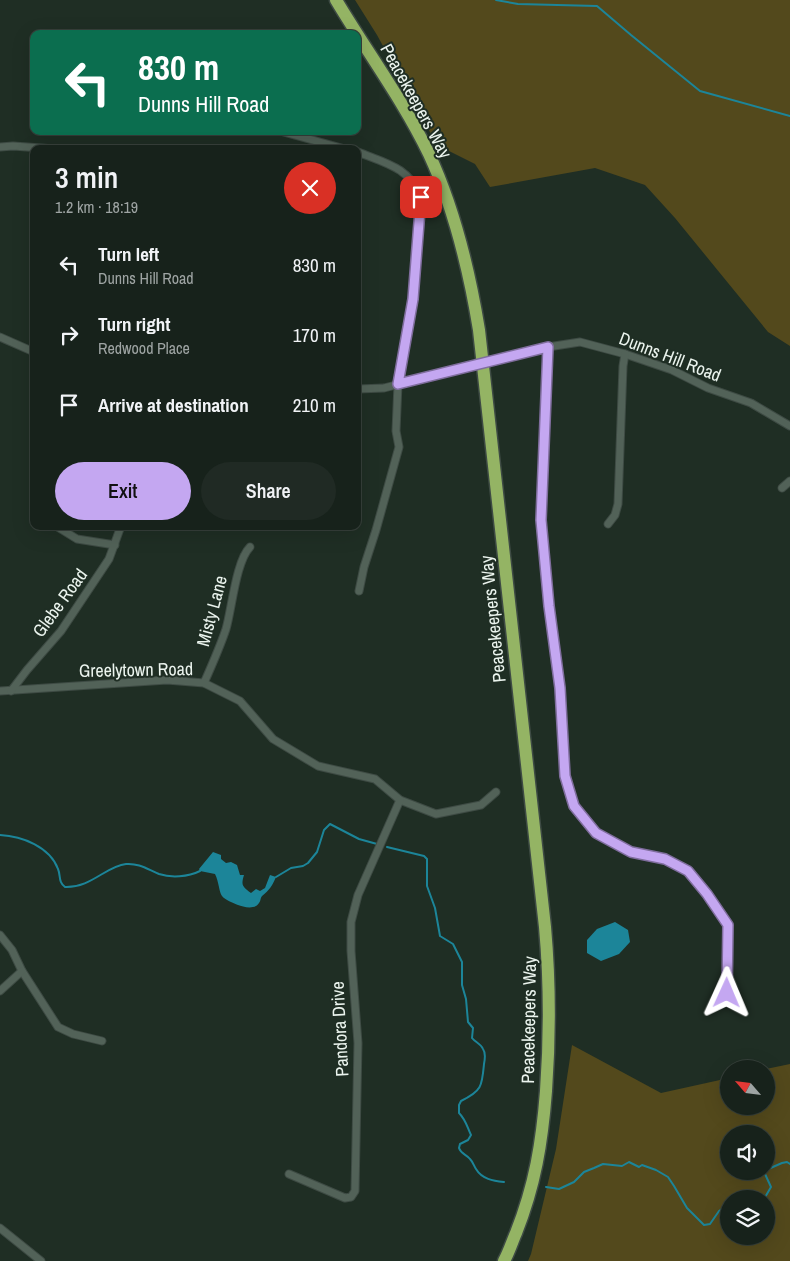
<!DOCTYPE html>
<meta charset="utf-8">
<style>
body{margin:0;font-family:"Archivo Narrow",sans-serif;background:#202a24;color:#f1f3f6;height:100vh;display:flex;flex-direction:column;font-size:19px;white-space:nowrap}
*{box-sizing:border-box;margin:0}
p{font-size:16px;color:#9ea4a3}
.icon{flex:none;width:28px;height:28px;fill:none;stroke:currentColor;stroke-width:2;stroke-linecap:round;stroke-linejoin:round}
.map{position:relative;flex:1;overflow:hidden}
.side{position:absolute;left:30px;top:145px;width:331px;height:385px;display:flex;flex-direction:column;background:#17221b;border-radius:10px;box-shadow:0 5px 20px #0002,0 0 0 1px #363f3a}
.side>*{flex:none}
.banner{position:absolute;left:30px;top:30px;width:331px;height:105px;border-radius:10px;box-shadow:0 5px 20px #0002,0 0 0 1px #363f3a;background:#0b6e4f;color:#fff;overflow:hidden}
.needle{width:32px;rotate:298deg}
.controls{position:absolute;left:720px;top:1060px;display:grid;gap:10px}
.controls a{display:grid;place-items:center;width:55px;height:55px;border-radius:50%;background:#17221b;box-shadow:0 5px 20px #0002,0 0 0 1px #363f3a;font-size:25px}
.pin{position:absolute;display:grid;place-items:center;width:42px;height:42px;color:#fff;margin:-21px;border-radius:10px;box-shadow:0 2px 8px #0006}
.me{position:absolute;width:55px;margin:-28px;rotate:1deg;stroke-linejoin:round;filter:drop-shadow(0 0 4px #0008)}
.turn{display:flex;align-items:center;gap:18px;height:105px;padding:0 25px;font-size:22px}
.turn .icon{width:65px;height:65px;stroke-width:2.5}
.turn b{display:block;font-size:35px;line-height:42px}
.round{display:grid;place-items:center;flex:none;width:52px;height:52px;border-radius:26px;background:#202a24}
.overview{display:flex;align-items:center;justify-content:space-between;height:85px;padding:0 25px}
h1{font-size:30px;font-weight:600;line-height:38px}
.button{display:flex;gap:10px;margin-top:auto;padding:10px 25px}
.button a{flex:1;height:58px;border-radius:30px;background:#c4a7f1;color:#111;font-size:20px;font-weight:600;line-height:58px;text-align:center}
.button a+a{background:#202a24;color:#f1f3f6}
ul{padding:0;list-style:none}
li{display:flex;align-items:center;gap:15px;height:70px;padding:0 25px}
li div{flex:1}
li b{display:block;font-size:19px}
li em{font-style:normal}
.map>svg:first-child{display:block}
.green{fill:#53491c;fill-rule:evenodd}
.water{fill:#1c8599}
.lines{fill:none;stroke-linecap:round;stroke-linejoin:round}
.stream{stroke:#1c8599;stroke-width:2}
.minor-casing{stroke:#3e4b44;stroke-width:9}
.motorway-casing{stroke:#3e4b44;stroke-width:15}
.minor{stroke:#526258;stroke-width:7}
.motorway{stroke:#94b464;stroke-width:12}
.minor-bridge-casing{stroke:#3e4b44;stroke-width:9;stroke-linecap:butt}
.minor-bridge{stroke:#526258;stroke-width:7}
.route-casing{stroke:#7f6d9d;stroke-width:12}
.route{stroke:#c4a7f1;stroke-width:9}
.labels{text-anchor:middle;stroke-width:4;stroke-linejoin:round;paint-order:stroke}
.street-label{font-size:18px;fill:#ebf4ee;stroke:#1f2e24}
</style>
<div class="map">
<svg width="790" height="1261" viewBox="0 0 790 1261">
<rect width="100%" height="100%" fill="#1f2e24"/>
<g class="green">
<polygon points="355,0 790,0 790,346 768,332 675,218 645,185 595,168 490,187 475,164 437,145 377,35"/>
<path d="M572,1045l89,48 68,-15v28h37v-37l24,-5v197h-262l3,-7 25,-105zM729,1134h37v37h-37zM729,1199h37v37h-37z"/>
</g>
<g class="water">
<path d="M213,852l8,3v4l5,4 5,-1 6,3 3,10h4c-3,10 -2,11 7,18l5,-4 4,2 5,-3 5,-13 6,2c-5,11 -6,12 -14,19 -2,2 -1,5 -3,7 -4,7 -16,4 -21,2 -5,-2 -13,-5 -16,-9 -3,-4 -3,-14 -7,-22l-15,-3 -1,-2z"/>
<polygon points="615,922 628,930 630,942 619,954 601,961 587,953 587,940 597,929"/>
</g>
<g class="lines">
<g class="stream">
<polyline points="496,0 518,4 597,6 631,35 700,91 790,116"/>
<path d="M0,835c22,1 50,12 58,34 3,7 0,13 7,18 26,1 41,-21 61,-23 13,-1 21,5 33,10 12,4 29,3 41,-3"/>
<path d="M387,847l37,9 3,3v27l8,22 5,28 13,8 9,18v23l4,14 2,23 5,6 -1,10c3,4 9,6 11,11 3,4 2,10 1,15 -2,22 -2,27 -23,37l-2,4v8c7,7 8,14 12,22l-3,5 -8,4 -1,4c2,6 7,6 11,11 3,3 4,7 6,10 6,10 17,12 28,13"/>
<polyline points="276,877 291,868 303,866 308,863 317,852 324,830 330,824 359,839 377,844"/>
<polyline points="766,1170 782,1163 787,1162 790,1164"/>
<polyline points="546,1187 559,1189 574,1182 584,1172 594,1168 603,1164 622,1166 629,1162 639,1167 642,1165 656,1170 668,1177 674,1186 687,1208 704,1225 710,1224 719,1211 729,1204"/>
<polyline points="764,1199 771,1187 765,1174 765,1171"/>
</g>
<defs>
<g id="minor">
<polyline points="280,131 345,149"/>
<polyline points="0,147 13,146 55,149"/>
<path d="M358,152c27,11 51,15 63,45l-8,102 -15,85 -2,47 3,16 -23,83 -12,37 -5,24"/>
<polyline points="0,337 34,352"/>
<polyline points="548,347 541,520 549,606 560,688 565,776 574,806 596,833 631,852 665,859 688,871 707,894 728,925 727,993"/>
<polyline points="503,358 548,347 580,342 625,354 672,370 708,388 751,403 790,426"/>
<polyline points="358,389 384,388 467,367"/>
<polyline points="782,488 790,481"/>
<polyline points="608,524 615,515 618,504 623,366 625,354"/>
<polyline points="56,526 77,539 115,545"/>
<path d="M204,683c8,-18 16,-36 22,-54 6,-21 10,-68 24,-82"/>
<polyline points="0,691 167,680 204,683 240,701 273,739 318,766 375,779 400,800 436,814 481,805 496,792"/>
<polyline points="11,691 27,670 61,631 109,559 121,526"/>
<polyline points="0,935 12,950 22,971 58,1027 73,1034 102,1041"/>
<polyline points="0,991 22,971"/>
<polyline points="289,1174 345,1198 351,1197 355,1191 358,1043 351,951 351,922 358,895 400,800"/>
<polyline points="0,1228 41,1261"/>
</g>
<path id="motorway" d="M336,0c31,52 67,100 93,154 26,56 40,115 50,176l66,597c5,56 5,109 1,164 -4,52 -11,94 -30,142 -4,9 -7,19 -12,28"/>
</defs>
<use href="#minor" class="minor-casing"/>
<use href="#motorway" class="motorway-casing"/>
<use href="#minor" class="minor"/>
<use href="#motorway" class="motorway"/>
<defs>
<polyline id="minor-bridge" points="467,367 503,358"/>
</defs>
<use href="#minor-bridge" class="minor-bridge-casing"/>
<use href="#minor-bridge" class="minor-bridge"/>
</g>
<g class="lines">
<defs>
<polyline id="route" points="421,197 413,299 398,384 548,347 541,520 549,606 560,688 565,776 574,806 596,833 631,852 665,859 688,871 707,894 728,925 727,993"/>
</defs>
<use href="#route" class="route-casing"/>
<use href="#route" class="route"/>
</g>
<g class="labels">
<g class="street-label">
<text transform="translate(416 101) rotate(61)" y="6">Peacekeepers Way</text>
<text transform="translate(670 357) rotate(21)" y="6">Dunns Hill Road</text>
<text transform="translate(60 603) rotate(-54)" y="6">Glebe Road</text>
<text transform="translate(212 611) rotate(-75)" y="6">Misty Lane</text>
<text transform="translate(493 619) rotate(-96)" y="6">Peacekeepers Way</text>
<text transform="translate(136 670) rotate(-1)" y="6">Greelytown Road</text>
<text transform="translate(529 1020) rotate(-89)" y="6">Peacekeepers Way</text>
<text transform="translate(340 1029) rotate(-93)" y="6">Pandora Drive</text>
</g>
</g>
</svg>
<div class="controls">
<a><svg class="needle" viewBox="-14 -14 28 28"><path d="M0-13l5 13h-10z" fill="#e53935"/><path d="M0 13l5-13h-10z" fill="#9ea4a3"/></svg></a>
<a><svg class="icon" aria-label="sound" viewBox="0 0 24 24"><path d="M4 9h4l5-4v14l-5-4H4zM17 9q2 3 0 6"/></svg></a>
<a><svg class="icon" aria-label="layers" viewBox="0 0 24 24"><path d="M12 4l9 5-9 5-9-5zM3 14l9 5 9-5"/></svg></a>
</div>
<div class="pin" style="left:421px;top:197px;background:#d93025"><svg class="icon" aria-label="arrive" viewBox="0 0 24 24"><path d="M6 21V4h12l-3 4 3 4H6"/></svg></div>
<svg class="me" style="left:727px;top:993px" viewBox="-20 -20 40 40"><path d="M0-17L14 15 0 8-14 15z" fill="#c4a7f1" stroke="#fff" stroke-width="4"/></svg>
<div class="banner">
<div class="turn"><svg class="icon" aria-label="left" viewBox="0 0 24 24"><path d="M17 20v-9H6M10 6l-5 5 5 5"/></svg><div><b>830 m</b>Dunns Hill Road</div></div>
</div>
<section class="side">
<div class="overview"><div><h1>3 min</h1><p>1.2 km · 18:19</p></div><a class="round" style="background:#d93025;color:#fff"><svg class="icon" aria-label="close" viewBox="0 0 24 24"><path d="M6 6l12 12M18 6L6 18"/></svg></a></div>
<ul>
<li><svg class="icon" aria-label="left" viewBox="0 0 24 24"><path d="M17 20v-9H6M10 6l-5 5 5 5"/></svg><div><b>Turn left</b><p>Dunns Hill Road</p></div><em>830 m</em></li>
<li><svg class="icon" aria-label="right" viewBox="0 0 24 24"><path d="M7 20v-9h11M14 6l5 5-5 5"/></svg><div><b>Turn right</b><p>Redwood Place</p></div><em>170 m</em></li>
<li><svg class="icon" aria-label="arrive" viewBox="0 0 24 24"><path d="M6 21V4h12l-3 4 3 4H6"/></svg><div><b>Arrive at destination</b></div><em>210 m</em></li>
</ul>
<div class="button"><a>Exit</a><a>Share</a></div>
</section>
</div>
